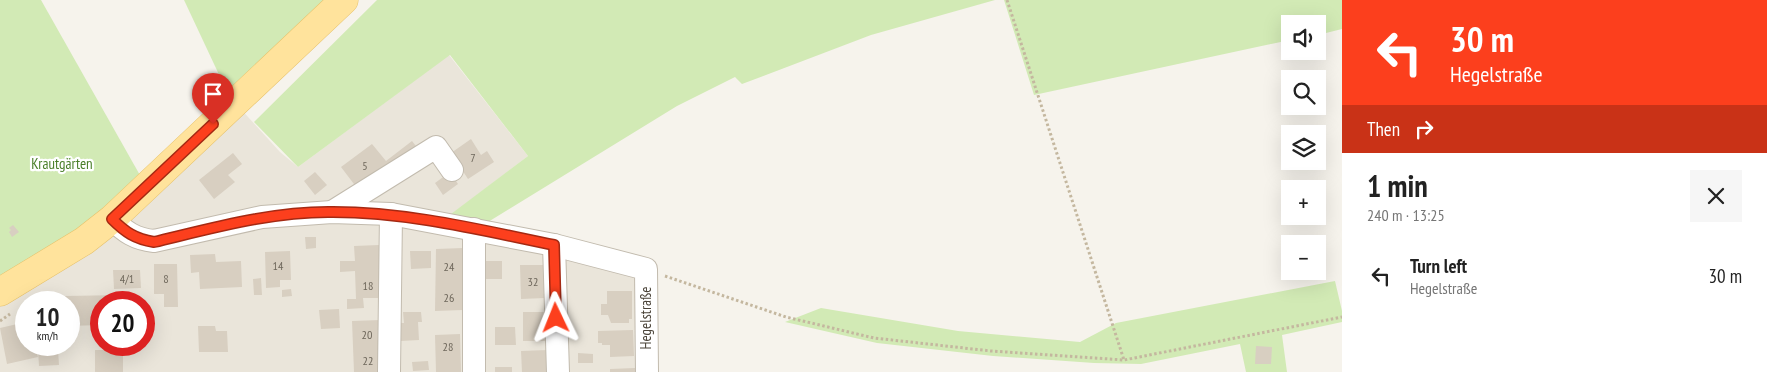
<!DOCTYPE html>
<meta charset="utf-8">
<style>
body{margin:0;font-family:"PT Sans Narrow",sans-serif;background:#f6f6f6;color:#222;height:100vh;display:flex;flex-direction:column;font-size:19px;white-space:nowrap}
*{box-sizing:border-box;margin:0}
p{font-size:16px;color:#767676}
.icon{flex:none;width:28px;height:28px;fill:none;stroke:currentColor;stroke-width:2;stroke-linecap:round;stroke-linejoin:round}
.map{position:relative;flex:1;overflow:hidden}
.sheet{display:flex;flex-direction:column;background:#fff;width:425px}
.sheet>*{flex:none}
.banner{background:#fc3f1d;color:#fff;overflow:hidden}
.buttons{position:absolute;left:1281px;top:15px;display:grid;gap:10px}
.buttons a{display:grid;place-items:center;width:45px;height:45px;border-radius:0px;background:#fff;box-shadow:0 5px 20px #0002;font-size:25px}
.speed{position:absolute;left:15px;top:291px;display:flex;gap:10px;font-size:25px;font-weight:700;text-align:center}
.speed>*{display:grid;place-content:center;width:65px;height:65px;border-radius:50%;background:#fff;box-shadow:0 5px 20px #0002;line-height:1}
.speed small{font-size:12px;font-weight:400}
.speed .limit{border:8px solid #d22;background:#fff;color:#111}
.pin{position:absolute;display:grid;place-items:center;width:42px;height:42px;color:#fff;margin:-51px -21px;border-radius:50% 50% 50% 0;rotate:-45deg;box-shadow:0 0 5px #0007}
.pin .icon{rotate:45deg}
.me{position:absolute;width:55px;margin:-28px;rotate:358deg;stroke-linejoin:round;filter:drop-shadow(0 0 4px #0008)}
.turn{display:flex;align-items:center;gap:18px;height:105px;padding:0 25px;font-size:22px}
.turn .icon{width:65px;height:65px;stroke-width:2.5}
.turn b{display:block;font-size:35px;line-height:42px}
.then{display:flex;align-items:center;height:48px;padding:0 25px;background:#0003;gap:10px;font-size:19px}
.round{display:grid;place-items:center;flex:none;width:52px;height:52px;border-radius:0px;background:#f6f6f6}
.overview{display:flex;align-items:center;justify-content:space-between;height:85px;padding:0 25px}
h1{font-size:30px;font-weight:700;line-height:38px}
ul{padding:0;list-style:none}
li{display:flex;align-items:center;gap:15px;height:75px;padding:0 25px}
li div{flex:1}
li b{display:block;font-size:19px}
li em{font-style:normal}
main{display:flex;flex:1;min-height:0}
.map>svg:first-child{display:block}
.residential{fill:#eae5da;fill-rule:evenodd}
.green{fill:#d2eab5}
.building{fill:#d8cfc1}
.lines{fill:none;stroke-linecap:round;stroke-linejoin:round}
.minor-casing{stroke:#c2bbae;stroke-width:24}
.major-casing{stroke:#e6c16a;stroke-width:29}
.path{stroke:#c4b79f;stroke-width:3;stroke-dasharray:2.5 2.5;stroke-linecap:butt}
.minor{stroke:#fff;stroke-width:22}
.major{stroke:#ffe39c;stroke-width:28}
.route-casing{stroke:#a42913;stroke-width:12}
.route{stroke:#fc3f1d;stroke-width:9}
.labels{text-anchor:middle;stroke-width:4.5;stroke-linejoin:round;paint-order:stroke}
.number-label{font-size:12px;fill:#6e675b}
.park-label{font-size:15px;fill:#4a7f2a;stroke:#fff}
.street-label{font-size:15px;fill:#4b4439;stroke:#fff}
</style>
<main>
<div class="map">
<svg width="1342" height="372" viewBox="0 0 1342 372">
<rect width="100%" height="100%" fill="#f6f3ec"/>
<path class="residential" d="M449,55l79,101 -76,58 191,43 11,25 1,90h-655v-95l93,-56 136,-125 51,56 18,15zM26,302h43v43h-43zM101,302h43v43h-43z"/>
<g class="green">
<polygon points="0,0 41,0 141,177 93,221 0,277"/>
<polygon points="184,0 328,0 229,96"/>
<polygon points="377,0 995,0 871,35 742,84 735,77 677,106 488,222 451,214 528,156 450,55 298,167 254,122"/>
<polygon points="1004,0 1342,0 1342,29 1318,35 1318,24 1290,24 1290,40 1034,95"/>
<polygon points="1335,281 1342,311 1342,322 1282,335 1287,372 1246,372 1240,344 1141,364 1094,363 993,356 877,343 785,322 821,308 958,331 1080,342 1116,323"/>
</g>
<g class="building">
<polygon points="471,139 481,155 487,151 494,162 468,179 451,153"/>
<polygon points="412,141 419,150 357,188 341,167 372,144 386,161"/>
<polygon points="233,153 242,164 228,175 235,182 214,199 199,180"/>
<polygon points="315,172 327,185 315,195 304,181"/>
<polygon points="450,172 458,184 443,195 435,183"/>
<polygon points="13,225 19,232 12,237 9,232 11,230 9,228"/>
<polygon points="305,237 316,237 316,248 306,249"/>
<polygon points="379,245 381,298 363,298 364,308 347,309 347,299 356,299 355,271 340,272 340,261 355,261 354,246"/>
<polygon points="463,248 463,310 435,311 436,249"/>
<polygon points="290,251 291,280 280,280 280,287 266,288 265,252"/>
<polygon points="410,251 431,251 431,268 411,269"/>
<polygon points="215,254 216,262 241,261 242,287 200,289 199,272 191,273 190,255"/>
<rect x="484" y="261" width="18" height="18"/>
<polygon points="154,264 177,264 178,307 164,307 164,294 154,294"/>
<polygon points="520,265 545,265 545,298 521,299"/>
<polygon points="113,270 140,270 141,288 114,289"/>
<polygon points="261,278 262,295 254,295 253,279"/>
<polygon points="291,289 292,296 282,297 282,290"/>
<polygon points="607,291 632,291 632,319 629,319 629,323 611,323 608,315 601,315 601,304 607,304"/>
<polygon points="123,295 123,302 101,302 101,325 69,326 69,302 65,302 65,296"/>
<polygon points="339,309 340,328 321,329 319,310"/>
<polygon points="403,312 421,312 422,322 418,322 419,340 400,341 399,323 404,323"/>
<rect x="523" y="312" width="24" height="29"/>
<polygon points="381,320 383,372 354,372 352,321"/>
<polygon points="26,322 26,345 35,345 38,357 7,364 0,328"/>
<polygon points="198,326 215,326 216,331 227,331 228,352 199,352"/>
<polygon points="495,327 515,327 516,345 495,345"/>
<polygon points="633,330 634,356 610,357 610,345 602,345 602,343 598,343 598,331"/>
<polygon points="460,334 461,372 436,372 435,335"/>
<polygon points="1256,346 1272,347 1271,364 1255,364"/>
<polygon points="58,350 59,365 39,366 38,351"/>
<rect x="95" y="350" width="28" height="22"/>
<polygon points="548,350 548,372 522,372 521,351"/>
<polygon points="578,353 593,354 593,363 578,363"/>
<polygon points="428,361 429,370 413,371 412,362"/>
<rect x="495" y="367" width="17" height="5"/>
<polygon points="635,368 635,372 610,372 610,369"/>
</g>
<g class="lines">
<defs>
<g id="minor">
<polyline points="332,212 436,147 452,170"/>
<path d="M112,219c13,13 23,20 42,22l108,-24 70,-5 59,2 163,31 92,24 1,103"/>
<polyline points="474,229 474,372"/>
<polyline points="554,245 558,372"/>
<polyline points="389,372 391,214"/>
</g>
<polyline id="major" points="0,292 84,241 112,219 344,0"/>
</defs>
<use href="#minor" class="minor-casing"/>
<use href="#major" class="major-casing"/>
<g class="path">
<polyline points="1007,0 1124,360"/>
<polyline points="665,276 786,317 874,338 991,351 1124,360 1342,317"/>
<polyline points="0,321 10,314"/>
</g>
<use href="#minor" class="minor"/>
<use href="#major" class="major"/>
</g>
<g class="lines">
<defs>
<path id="route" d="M213,124l-101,95c13,13 23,20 42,23 59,-14 119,-31 179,-30 75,0 148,18 221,33l2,73"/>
</defs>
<use href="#route" class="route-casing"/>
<use href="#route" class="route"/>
</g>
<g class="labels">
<g class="number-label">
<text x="473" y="162">7</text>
<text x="365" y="170">5</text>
<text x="278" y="270">14</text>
<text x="449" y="271">24</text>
<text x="127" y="283">4/1</text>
<text x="166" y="283">8</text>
<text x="533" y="286">32</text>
<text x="368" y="290">18</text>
<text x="449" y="302">26</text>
<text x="367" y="339">20</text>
<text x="448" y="351">28</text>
<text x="368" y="365">22</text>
</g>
<g class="park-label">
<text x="62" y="169">Krautgärten</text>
</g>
<g class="street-label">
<text transform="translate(646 318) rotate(-90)" y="5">Hegelstraße</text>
</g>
</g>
</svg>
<div class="buttons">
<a><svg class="icon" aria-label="sound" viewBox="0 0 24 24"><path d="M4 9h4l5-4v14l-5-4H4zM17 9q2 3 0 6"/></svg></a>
<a><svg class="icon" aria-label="search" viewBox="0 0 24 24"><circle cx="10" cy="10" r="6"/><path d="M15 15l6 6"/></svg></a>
<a><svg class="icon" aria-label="layers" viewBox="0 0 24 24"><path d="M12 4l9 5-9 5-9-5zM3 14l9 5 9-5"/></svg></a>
<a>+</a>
<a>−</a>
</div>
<div class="speed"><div>10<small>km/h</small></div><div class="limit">20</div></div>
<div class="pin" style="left:213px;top:124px;background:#d93025"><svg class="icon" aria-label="arrive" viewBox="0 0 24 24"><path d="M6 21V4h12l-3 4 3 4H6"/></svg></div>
<svg class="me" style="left:556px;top:318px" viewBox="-20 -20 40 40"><path d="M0-17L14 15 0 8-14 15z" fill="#fc3f1d" stroke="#fff" stroke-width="4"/></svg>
</div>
<section class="sheet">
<div class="banner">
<div class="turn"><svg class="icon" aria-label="left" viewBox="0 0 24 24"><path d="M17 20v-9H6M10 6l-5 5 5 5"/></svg><div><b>30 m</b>Hegelstraße</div></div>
<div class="then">Then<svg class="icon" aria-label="right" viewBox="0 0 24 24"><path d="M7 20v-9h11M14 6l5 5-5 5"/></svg></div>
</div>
<div class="overview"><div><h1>1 min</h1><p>240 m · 13:25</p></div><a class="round"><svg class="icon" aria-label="close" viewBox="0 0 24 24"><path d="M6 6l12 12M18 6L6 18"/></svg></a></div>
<ul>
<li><svg class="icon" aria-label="left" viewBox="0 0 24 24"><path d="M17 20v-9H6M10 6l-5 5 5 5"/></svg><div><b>Turn left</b><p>Hegelstraße</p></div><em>30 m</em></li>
</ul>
</section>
</main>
